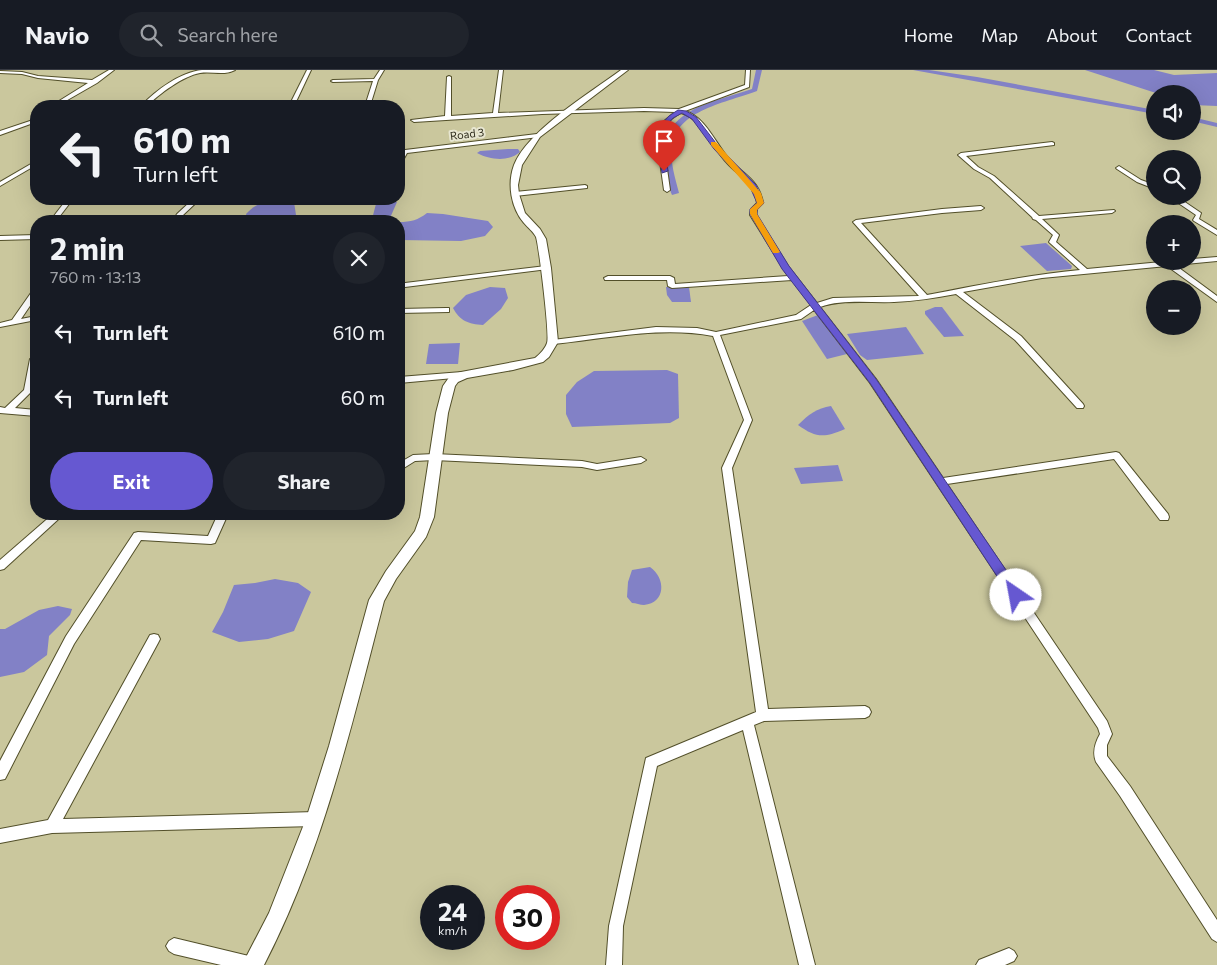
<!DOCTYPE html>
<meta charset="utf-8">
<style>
body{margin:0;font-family:Commissioner,sans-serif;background:#20242c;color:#f1f3f6;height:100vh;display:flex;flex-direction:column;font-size:19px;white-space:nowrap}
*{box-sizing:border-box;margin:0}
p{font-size:16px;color:#9ea1a6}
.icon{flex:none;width:28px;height:28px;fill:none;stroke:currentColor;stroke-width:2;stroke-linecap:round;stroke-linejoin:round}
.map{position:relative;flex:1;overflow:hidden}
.side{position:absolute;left:30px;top:145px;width:375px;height:305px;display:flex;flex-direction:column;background:#171b24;border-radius:20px;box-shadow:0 5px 20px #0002}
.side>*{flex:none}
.guide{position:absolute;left:30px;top:30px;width:375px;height:105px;border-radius:20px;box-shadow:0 5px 20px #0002;background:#171b24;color:#f1f3f6;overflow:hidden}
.controls{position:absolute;left:1146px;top:15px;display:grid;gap:10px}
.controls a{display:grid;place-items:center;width:55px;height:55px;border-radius:50%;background:#171b24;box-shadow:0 5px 20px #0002;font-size:25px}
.speed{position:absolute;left:420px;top:815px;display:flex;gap:10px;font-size:25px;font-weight:700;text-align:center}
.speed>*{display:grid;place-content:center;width:65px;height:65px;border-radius:50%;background:#171b24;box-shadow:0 5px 20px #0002;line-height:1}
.speed small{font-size:12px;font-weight:400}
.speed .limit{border:8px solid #d22;background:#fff;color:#111}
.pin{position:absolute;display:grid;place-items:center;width:42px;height:42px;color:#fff;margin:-51px -21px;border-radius:50% 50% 50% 0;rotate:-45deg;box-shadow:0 0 5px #0007}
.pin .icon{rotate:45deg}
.me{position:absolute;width:55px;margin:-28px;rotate:327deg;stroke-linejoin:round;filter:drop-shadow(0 0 4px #0008)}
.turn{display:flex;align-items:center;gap:18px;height:105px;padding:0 20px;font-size:22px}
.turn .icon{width:65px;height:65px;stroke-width:2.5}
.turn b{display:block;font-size:35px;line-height:42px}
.round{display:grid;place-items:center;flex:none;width:52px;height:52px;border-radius:26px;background:#20242c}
.overview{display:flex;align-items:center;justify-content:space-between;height:85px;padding:0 20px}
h1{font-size:30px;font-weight:700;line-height:38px}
.primary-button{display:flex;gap:10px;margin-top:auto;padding:10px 20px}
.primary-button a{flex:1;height:58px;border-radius:30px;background:#6658d1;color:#fff;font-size:20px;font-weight:700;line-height:58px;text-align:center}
.primary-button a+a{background:#20242c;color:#f1f3f6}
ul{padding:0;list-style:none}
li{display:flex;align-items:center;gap:15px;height:65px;padding:0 20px}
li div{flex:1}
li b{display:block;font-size:19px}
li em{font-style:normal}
header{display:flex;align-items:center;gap:30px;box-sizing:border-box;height:70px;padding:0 25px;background:#171b24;border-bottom:1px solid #363941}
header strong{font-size:24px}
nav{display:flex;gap:28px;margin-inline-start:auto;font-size:18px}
.search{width:350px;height:45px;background:#20242c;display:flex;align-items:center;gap:12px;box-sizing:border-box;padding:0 18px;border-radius:28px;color:#9ea1a6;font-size:19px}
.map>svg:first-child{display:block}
.water{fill:#8281c6}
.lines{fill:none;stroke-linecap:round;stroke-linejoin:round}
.canal{fill:#8281c6;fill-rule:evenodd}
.street-casing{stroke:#524f29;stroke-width:2}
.secondary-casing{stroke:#524f29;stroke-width:2}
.street{fill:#fff;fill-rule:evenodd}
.secondary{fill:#fff;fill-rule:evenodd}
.route{fill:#6658d1;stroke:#423988}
.slow{fill:#f59e0b}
.labels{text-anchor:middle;stroke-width:4;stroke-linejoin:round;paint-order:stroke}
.far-street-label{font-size:11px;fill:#2e2c1c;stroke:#e7e6d1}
</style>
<header>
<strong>Navio</strong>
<div class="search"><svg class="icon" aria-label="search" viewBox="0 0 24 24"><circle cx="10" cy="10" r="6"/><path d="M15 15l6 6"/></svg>Search here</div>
<nav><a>Home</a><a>Map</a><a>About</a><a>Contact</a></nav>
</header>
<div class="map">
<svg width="1217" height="895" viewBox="0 0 1217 895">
<rect width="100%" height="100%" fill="#cac79d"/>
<g class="water">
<polygon points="1085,0 1154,0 1174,5 1217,3 1217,36 1193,35 1192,24 1159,24"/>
<path d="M508,79h10l2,3c-11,10 -30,8 -43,1l3,-2z"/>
<path d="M276,130l18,2 2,13 -5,6h-43l-2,-7c9,-10 17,-12 30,-14z"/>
<polygon points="382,132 397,132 390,148 394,151 372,149 376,134"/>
<path d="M427,143l16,1 45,7 5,6 -8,9 -24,5 -62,-1v-18c12,0 19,-2 28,-9z"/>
<polygon points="1046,173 1072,196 1071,199 1047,201 1020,176"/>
<path d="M490,217l15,1 3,10 -7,11 -18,16c-15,-1 -23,-4 -30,-17l13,-13z"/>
<polygon points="666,217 689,217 691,232 672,232 667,225"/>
<polygon points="935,237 942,237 964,266 944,267 925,244 925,241"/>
<polygon points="818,245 847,284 827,289 802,251"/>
<polygon points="906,257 924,284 867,290 860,285 847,264"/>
<polygon points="460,273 458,294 426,294 429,274"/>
<polygon points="667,300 678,304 679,348 670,353 572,357 566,344 566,325 577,312 594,301"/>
<path d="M831,336l14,23c-21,9 -29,9 -47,-4 10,-10 19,-17 33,-19z"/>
<polygon points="838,395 843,411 801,414 794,398"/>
<path d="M650,497c16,11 16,36 -6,38 -4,0 -8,-2 -12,-2l-5,-6 1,-15 4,-12z"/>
<polygon points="275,509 298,513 311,522 294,561 268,569 239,572 212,562 223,542 234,515 255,513"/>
<polygon points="58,536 72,539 70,545 49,566 47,585 24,602 0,607 0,559 5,559 39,540"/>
</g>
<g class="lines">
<g class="canal">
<path d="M756,0h6l-5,21c-28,11 -82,19 -85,56 -2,15 3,31 7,46l-7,2c-4,-9 -6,-21 -7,-31 -7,-55 46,-61 87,-75z"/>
<polygon points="913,0 929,0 977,7 1155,40 1155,44"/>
<polygon points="1192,47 1217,53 1217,57 1192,51"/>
</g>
<defs>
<g id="street">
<polygon points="109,0 114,0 97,13 57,36 51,36 88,13 38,8 22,4 0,3 0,1 22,2 38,6 92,10"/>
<path d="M202,0h33c-11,6 -23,1 -35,3 -17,3 -41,21 -53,33h-6c15,-16 40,-34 61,-36z"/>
<polygon points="307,0 311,0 294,36 289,36"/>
<polygon points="380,0 384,0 378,10 370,36 365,36 373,11 333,12 331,11 333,10 374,9"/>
<path d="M499,0h4l-5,43 146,-5 35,1 66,-24 1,-15h4l-1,17 -64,24c21,6 31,34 45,49 8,9 19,15 26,25 4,6 6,11 7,18l-6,6 -1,6 32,51 29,37 16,-5 86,-2 -66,-74 3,-2 86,-11 39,-3 3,2 -3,2 -39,3 -81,10 66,72c51,-10 101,-20 153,-25l-30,-27 -1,-1 4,-7 -17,-15 -3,-1 -1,-2 -42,-39 -16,-9 -16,-14 3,-2 91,-11 2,1v2l-88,11 12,11 16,9 45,40 75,-6 1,1 -3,2 -70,6 17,16 -3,7 31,27 85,-8h20v-2l25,-2v4l-42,4 42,31v6l-50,-36 -125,12 -79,14 58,44 62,68 1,2 -1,2h-6l-62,-68 -59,-46c-21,4 -41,7 -62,8 -25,1 -51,-3 -74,5l56,72 67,99 173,-26 3,1 49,61 1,3 -1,3h-8l-46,-61 -167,25 160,237 5,13 -5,11v11l23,30 87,134v22l-5,-3 -92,-143 -24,-34c-4,-10 -1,-19 4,-28l-2,-6 -228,-345 -56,-73 -13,9 -81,16 32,85 -20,48 36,241 97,-3 4,2 2,4 -2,4 -4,2 -101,3 -10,4 61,240h-16l-56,-235 -86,36 -34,160 -1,39h-16l3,-39 37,-168 110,-46 -34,-244 22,-48 -31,-84c-54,-10 -107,3 -160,8l-4,-2 4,-2 103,-13 41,1 19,4 80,-17 15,-10 -19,-25 -120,8 -4,-2 -1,-6h-62l-1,-2 4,-2h62l4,2 1,6 113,-8 -38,-61 1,-6 6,-6c-1,-6 -2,-10 -5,-15 -7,-10 -17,-16 -25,-25 -15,-15 -24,-44 -46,-50 -9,5 -16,10 -19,20l8,57 -3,2 -3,-2 -8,-57 7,-11 12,-10 -31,-1 -102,3 -128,8 -3,-2 34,-4 2,-39 2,-1 2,1v39l42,-3z"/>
<polygon points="36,49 36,52 0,65 0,61"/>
<polygon points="537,64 539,65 539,67 407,83 401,94 399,95 399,88 402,83 399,83 399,79 405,80"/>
<polygon points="36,91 36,95 0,116 0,112"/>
<polygon points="1119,96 1141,110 1155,115 1155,119 1137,112 1117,99 1116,98"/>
<polygon points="585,115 587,116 587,118 515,126 512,124 515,122"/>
<polygon points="1168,126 1176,126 1201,143 1199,149 1217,160 1217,165 1194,151 1193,150 1196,145"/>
<polygon points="67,129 73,129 56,151 50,151"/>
<polygon points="123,129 200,129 182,146 179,151 173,151 177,144 191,131 125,132 123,131"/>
<polygon points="133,146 136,148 135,149 106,151 109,149"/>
<polygon points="36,165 36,169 0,170 0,166"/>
<polygon points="546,196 548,197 548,199 405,217 399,216 399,212 405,213"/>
<polygon points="33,220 36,220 36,227 21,249 36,246 36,250 0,257 0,253 12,250"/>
<polygon points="446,238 449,238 449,242 399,243 399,239"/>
<polygon points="30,289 36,289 32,321 15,338 36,340 36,346 0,343 0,337 5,338 24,320"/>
<polygon points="462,302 466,305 465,307 399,313 399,307"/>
<polygon points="434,384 582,391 597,394 641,387 646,390 641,393 597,400 582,397 434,390 415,391 399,401 399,393 413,385"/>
<polygon points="53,444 64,444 4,499 0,500 0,490"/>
<polygon points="218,444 228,444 215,473 211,474 141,470 74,574 5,709 0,710 0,691 66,566 134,463 138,462 208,466"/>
<polygon points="154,564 158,565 160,569 158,573 63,749 315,742 320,744 322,749 320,754 315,756 52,763 0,773 0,759 48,750 150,565"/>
<polygon points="174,868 253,887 258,890 261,895 221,895 174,884 169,881 166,876 169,871"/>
<polygon points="1009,878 1014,881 1017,886 1014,891 1005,895 976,895 979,890"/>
</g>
<path id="secondary" d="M621,0h7l-88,67 -18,28 -4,20 1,9 6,19 15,16 6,10 5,29 7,74 -9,15 -6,5 -30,8 -46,8 -9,4 -3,4 -7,27 -14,104 -8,20 -30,42 -12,22c-32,123 -61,250 -120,364h-22l27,-52 37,-94 23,-73 40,-146 17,-29 29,-40 5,-14 16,-104 7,-27 7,-10 11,-4 74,-14c5,-4 10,-9 12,-15 3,-7 -8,-96 -11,-106 -3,-6 -8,-9 -12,-14 -13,-15 -17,-39 -10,-58 14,-35 76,-72 107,-95z"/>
</defs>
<use href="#street" class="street-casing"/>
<use href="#secondary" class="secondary-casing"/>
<use href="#street" class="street"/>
<use href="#secondary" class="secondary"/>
</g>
<polygon class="route" points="678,40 686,41 696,47 719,77 756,115 764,133 757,140 757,144 789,196 876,309 1021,522 1023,525 1021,529 1016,531 1012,529 870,313 782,199 750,144 750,139 757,133 750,117 714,79 692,49 682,43 673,48 662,61 668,101 662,103 656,60 669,46"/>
<polygon class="slow" points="711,72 716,72 761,123 764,133 757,140 757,144 780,182 778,183 773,183 750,144 750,139 757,133 754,124 711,75"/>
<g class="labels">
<g class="far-street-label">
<text transform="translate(467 64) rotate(-7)" y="4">Road 3</text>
</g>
</g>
</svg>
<div class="controls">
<a><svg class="icon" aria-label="sound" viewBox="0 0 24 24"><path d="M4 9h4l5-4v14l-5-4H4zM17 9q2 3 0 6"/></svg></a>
<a><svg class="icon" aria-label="search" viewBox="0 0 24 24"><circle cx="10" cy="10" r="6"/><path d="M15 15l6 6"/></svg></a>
<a>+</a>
<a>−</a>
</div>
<div class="speed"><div>24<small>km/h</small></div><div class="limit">30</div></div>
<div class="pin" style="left:664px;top:101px;background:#d93025"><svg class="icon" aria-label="arrive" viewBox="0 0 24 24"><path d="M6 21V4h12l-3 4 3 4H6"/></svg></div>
<svg class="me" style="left:1016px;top:525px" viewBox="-20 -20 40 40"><circle r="19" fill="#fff"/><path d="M0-13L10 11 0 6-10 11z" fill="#6658d1"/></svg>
<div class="guide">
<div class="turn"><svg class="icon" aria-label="left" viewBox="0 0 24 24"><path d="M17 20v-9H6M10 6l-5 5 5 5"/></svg><div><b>610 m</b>Turn left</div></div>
</div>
<section class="side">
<div class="overview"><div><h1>2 min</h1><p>760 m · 13:13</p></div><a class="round"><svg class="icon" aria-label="close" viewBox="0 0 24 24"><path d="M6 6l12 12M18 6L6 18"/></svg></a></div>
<ul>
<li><svg class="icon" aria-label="left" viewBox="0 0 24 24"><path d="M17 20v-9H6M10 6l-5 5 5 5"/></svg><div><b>Turn left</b></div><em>610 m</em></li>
<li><svg class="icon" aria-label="left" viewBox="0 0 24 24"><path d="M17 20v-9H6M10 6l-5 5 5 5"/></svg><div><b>Turn left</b></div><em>60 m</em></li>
</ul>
<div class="primary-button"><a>Exit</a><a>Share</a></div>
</section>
</div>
